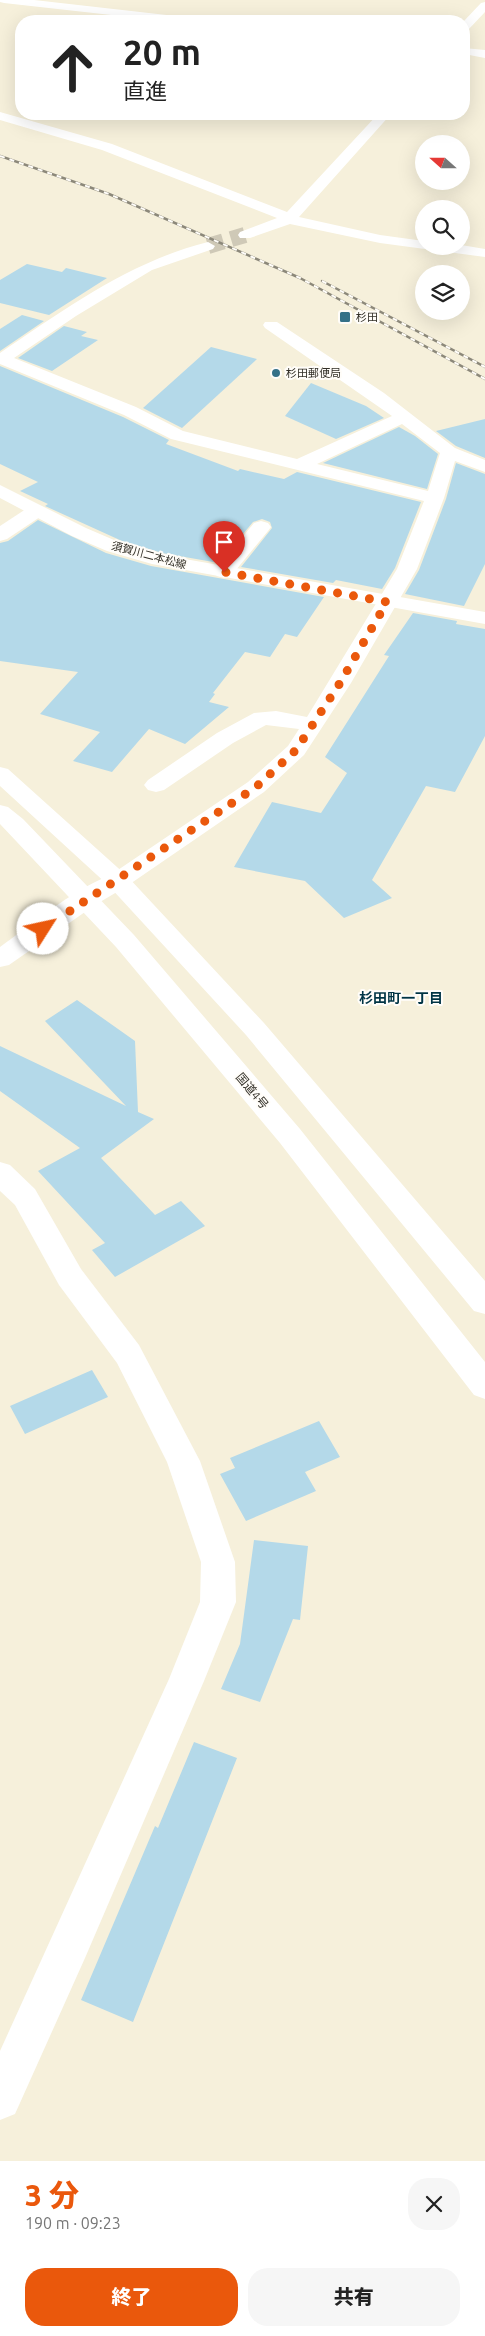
<!DOCTYPE html>
<html lang="ja">
<meta charset="utf-8">
<style>
body{margin:0;font-family:Ubuntu,"Noto Sans JP",sans-serif;background:#f6f6f6;color:#222;height:100vh;display:flex;flex-direction:column;font-size:19px;white-space:nowrap}
*{box-sizing:border-box;margin:0}
p{font-size:16px;color:#767676}
.icon{flex:none;width:28px;height:28px;fill:none;stroke:currentColor;stroke-width:2;stroke-linecap:round;stroke-linejoin:round}
.map{position:relative;height:2161px;overflow:hidden}
.sheet{display:flex;flex-direction:column;background:#fff;flex:1}
.sheet>*{flex:none}
.top-card{position:absolute;left:15px;top:15px;width:455px;height:105px;border-radius:20px;box-shadow:0 5px 20px #0002;background:#fff;color:#222;overflow:hidden}
.needle{width:32px;rotate:291deg}
.controls{position:absolute;left:415px;top:135px;display:grid;gap:10px}
.controls a{display:grid;place-items:center;width:55px;height:55px;border-radius:50%;background:#fff;box-shadow:0 5px 20px #0002;font-size:25px}
.pin{position:absolute;display:grid;place-items:center;width:42px;height:42px;color:#fff;margin:-51px -21px;border-radius:50% 50% 50% 0;rotate:-45deg;box-shadow:0 0 5px #0007}
.pin .icon{rotate:45deg}
.me{position:absolute;width:55px;margin:-28px;rotate:55deg;stroke-linejoin:round;filter:drop-shadow(0 0 4px #0008)}
.turn{display:flex;align-items:center;gap:18px;height:105px;padding:0 25px;font-size:22px}
.turn .icon{width:65px;height:65px;stroke-width:2.5}
.turn b{display:block;font-size:35px;line-height:42px}
.round{display:grid;place-items:center;flex:none;width:52px;height:52px;border-radius:20px;background:#f6f6f6}
.overview{display:flex;align-items:center;justify-content:space-between;height:85px;padding:0 25px}
h1{font-size:30px;font-weight:800;line-height:38px;color:#ea580c}
.action{display:flex;gap:10px;margin-top:auto;padding:10px 25px}
.action a{flex:1;height:58px;border-radius:20px;background:#ea580c;color:#fff;font-size:20px;font-weight:800;line-height:58px;text-align:center}
.action a+a{background:#f6f6f6;color:#222}
.map>svg:first-child{display:block}
.building{fill:#b4d9e9}
.lines{fill:none;stroke-linecap:round;stroke-linejoin:round}
.minor-tunnel{stroke:#cfc9b7;stroke-width:16;stroke-dasharray:16 8;stroke-linecap:butt}
.minor{fill:#fff;fill-rule:evenodd}
.major{fill:#fff;fill-rule:evenodd}
.highway{fill:#fff;fill-rule:evenodd}
.rail-casing{stroke:#8c887a;stroke-width:2.5}
.rail{stroke:#fffdf9;stroke-width:2;stroke-dasharray:5;stroke-linecap:butt}
.route{stroke:#ea580c;stroke-width:9;stroke-dasharray:0 16.2}
.poi-dot{fill:#357188;stroke:#fffdf9;stroke-width:2}
.labels{text-anchor:middle;stroke-width:4;stroke-linejoin:round;paint-order:stroke}
.far-poi-label{font-size:11px;fill:#312e26;stroke:#fffdf9;text-anchor:start}
.far-street-label{font-size:11px;fill:#312e26;stroke:#fffdf9}
.street-label{font-size:12px;fill:#312e26;stroke:#fffdf9}
.neighbourhood-label{font-size:14px;font-weight:bold;fill:#003445;stroke:#fffdf9}
</style>
<div class="map">
<svg width="485" height="2161" viewBox="0 0 485 2161">
<rect width="100%" height="100%" fill="#f6f0db"/>
<g class="building">
<polygon points="27,264 62,272 66,268 107,278 49,315 0,303 0,280"/>
<polygon points="22,315 44,321 0,351 0,329"/>
<polygon points="64,326 87,332 81,336 98,340 52,371 18,358"/>
<polygon points="211,347 257,359 182,428 143,408"/>
<polygon points="0,366 123,417 169,440 166,444 238,471 240,469 284,479 297,472 421,502 395,568 382,589 336,580 333,583 241,567 272,528 270,522 262,519 253,522 219,563 162,553 122,541 45,506 48,504 20,491 38,482 0,464"/>
<polygon points="311,383 366,406 384,418 336,439 285,416"/>
<polygon points="485,419 485,458 456,446 436,431"/>
<polygon points="399,427 415,436 438,454 427,489 323,463"/>
<polygon points="456,463 485,474 485,564 464,606 405,594 419,570 446,499"/>
<polygon points="38,520 106,553 151,566 324,597 297,637 285,634 270,657 245,652 213,693 215,694 209,702 229,707 185,744 149,729 112,772 73,761 100,732 40,714 78,672 0,661 0,543 8,541"/>
<polygon points="413,613 457,621 456,624 485,629 485,736 455,792 426,786 372,880 392,898 344,918 305,881 234,867 272,802 321,813 347,773 325,757 389,656 384,655"/>
<polygon points="77,1000 135,1041 138,1112 154,1119 101,1158 155,1215 181,1201 205,1226 115,1277 92,1250 105,1243 38,1171 80,1148 0,1091 0,1046 126,1106 45,1021"/>
<polygon points="92,1370 108,1397 25,1434 10,1406"/>
<polygon points="319,1421 340,1457 305,1472 316,1491 246,1521 220,1474 235,1468 230,1458"/>
<polygon points="254,1540 308,1546 300,1620 293,1619 260,1702 221,1689 240,1644"/>
<polygon points="194,1742 237,1758 133,2022 81,2000 155,1826 158,1828"/>
</g>
<g class="lines">
<polyline class="minor-tunnel" points="208,246 245,235"/>
<g class="minor">
<polygon points="0,0 34,0 193,18 199,21 165,21 4,3 0,2"/>
<polygon points="485,2 485,12 468,30 464,31 464,21 481,3"/>
<polygon points="464,48 485,50 485,58 464,54"/>
<polygon points="0,112 112,144 287,212 378,114 391,114 299,217 380,235 424,241 424,246 461,245 485,249 485,257 380,243 290,224 250,238 240,238 238,235 240,232 277,218 102,150 0,120"/>
<path d="M208,242l7,4 -2,3 -61,21 -76,46 -62,42 122,49 47,24 114,28 95,-43 -127,-88 -2,-3 2,-3h12l107,71 71,55 30,12v12l-30,-11 -11,37 -27,71 -66,114 -47,72 -40,37 -137,94 -9,3 -9,-3 -3,-5 3,-5 139,-94 40,-36 11,-17 -33,-4 -33,18 -69,47 -8,2 -8,-2 -4,-5 4,-5 69,-47 37,-20 22,-2 31,6 90,-148 27,-68 -253,-62 -47,-24 -124,-51v-11c65,-44 131,-92 208,-111zM402,424l38,29 -12,38 -111,-27z"/>
<polygon points="36,505 43,507 45,511 43,515 7,539 0,541 0,526 29,507"/>
<polygon points="261,521 268,523 271,527 268,531 231,576 224,578 217,576 214,572 217,568 254,523"/>
<polygon points="0,1162 10,1165 35,1189 81,1269 139,1345 200,1461 235,1562 236,1602 204,1681 85,1958 15,2114 0,2120 0,2051 169,1679 200,1602 201,1562 167,1462 117,1363 59,1285 15,1205 0,1191"/>
</g>
<g class="major">
<polygon points="0,485 86,528 121,543 162,555 485,612 485,624 152,564 107,551 72,536 0,498"/>
<path d="M118,873l9,3 3,5 -3,5 -32,19 -86,60 -9,2v-20c32,-23 81,-64 118,-74z"/>
</g>
<g class="highway">
<polygon points="0,767 8,769 127,876 264,1023 485,1281 485,1314 474,1311 246,1035 109,886 0,786"/>
<polygon points="0,805 8,807 23,819 134,935 300,1129 485,1362 485,1399 474,1395 280,1143 116,947 0,824"/>
</g>
<defs>
<g id="rail">
<polyline points="0,156 109,194 300,278 485,379"/>
<polyline points="322,281 485,367"/>
</g>
</defs>
<use href="#rail" class="rail-casing"/>
<use href="#rail" class="rail"/>
</g>
<g class="lines">
<polyline class="route" points="43,929 256,787 296,750 340,683 387,602 224,572"/>
</g>
<g class="poi-dot">
<rect x="339" y="311" width="12" height="12" rx="2.5"/>
<circle cx="276" cy="373" r="5"/>
</g>
<g class="labels">
<g class="far-poi-label">
<text x="356" y="321">杉田</text>
<text x="286" y="377">杉田郵便局</text>
</g>
<g class="far-street-label">
<text transform="translate(149 555) rotate(15)" y="4">須賀川二本松線</text>
</g>
<g class="street-label">
<text transform="translate(252 1091) rotate(50)" y="4">国道4号</text>
</g>
<g class="neighbourhood-label">
<text x="401" y="1003">杉田町一丁目</text>
</g>
</g>
</svg>
<div class="controls">
<a><svg class="needle" viewBox="-14 -14 28 28"><path d="M0-13l5 13h-10z" fill="#e53935"/><path d="M0 13l5-13h-10z" fill="#767676"/></svg></a>
<a><svg class="icon" aria-label="search" viewBox="0 0 24 24"><circle cx="10" cy="10" r="6"/><path d="M15 15l6 6"/></svg></a>
<a><svg class="icon" aria-label="layers" viewBox="0 0 24 24"><path d="M12 4l9 5-9 5-9-5zM3 14l9 5 9-5"/></svg></a>
</div>
<div class="pin" style="left:224px;top:572px;background:#d93025"><svg class="icon" aria-label="arrive" viewBox="0 0 24 24"><path d="M6 21V4h12l-3 4 3 4H6"/></svg></div>
<svg class="me" style="left:43px;top:929px" viewBox="-20 -20 40 40"><circle r="19" fill="#fff"/><path d="M0-13L10 11 0 6-10 11z" fill="#ea580c"/></svg>
<div class="top-card">
<div class="turn"><svg class="icon" aria-label="ahead" viewBox="0 0 24 24"><path d="M12 20V5M6 11l6-6 6 6"/></svg><div><b>20 m</b>直進</div></div>
</div>
</div>
<section class="sheet">
<div class="overview"><div><h1>3 分</h1><p>190 m · 09:23</p></div><a class="round"><svg class="icon" aria-label="close" viewBox="0 0 24 24"><path d="M6 6l12 12M18 6L6 18"/></svg></a></div>
<div class="action"><a>終了</a><a>共有</a></div>
</section>
